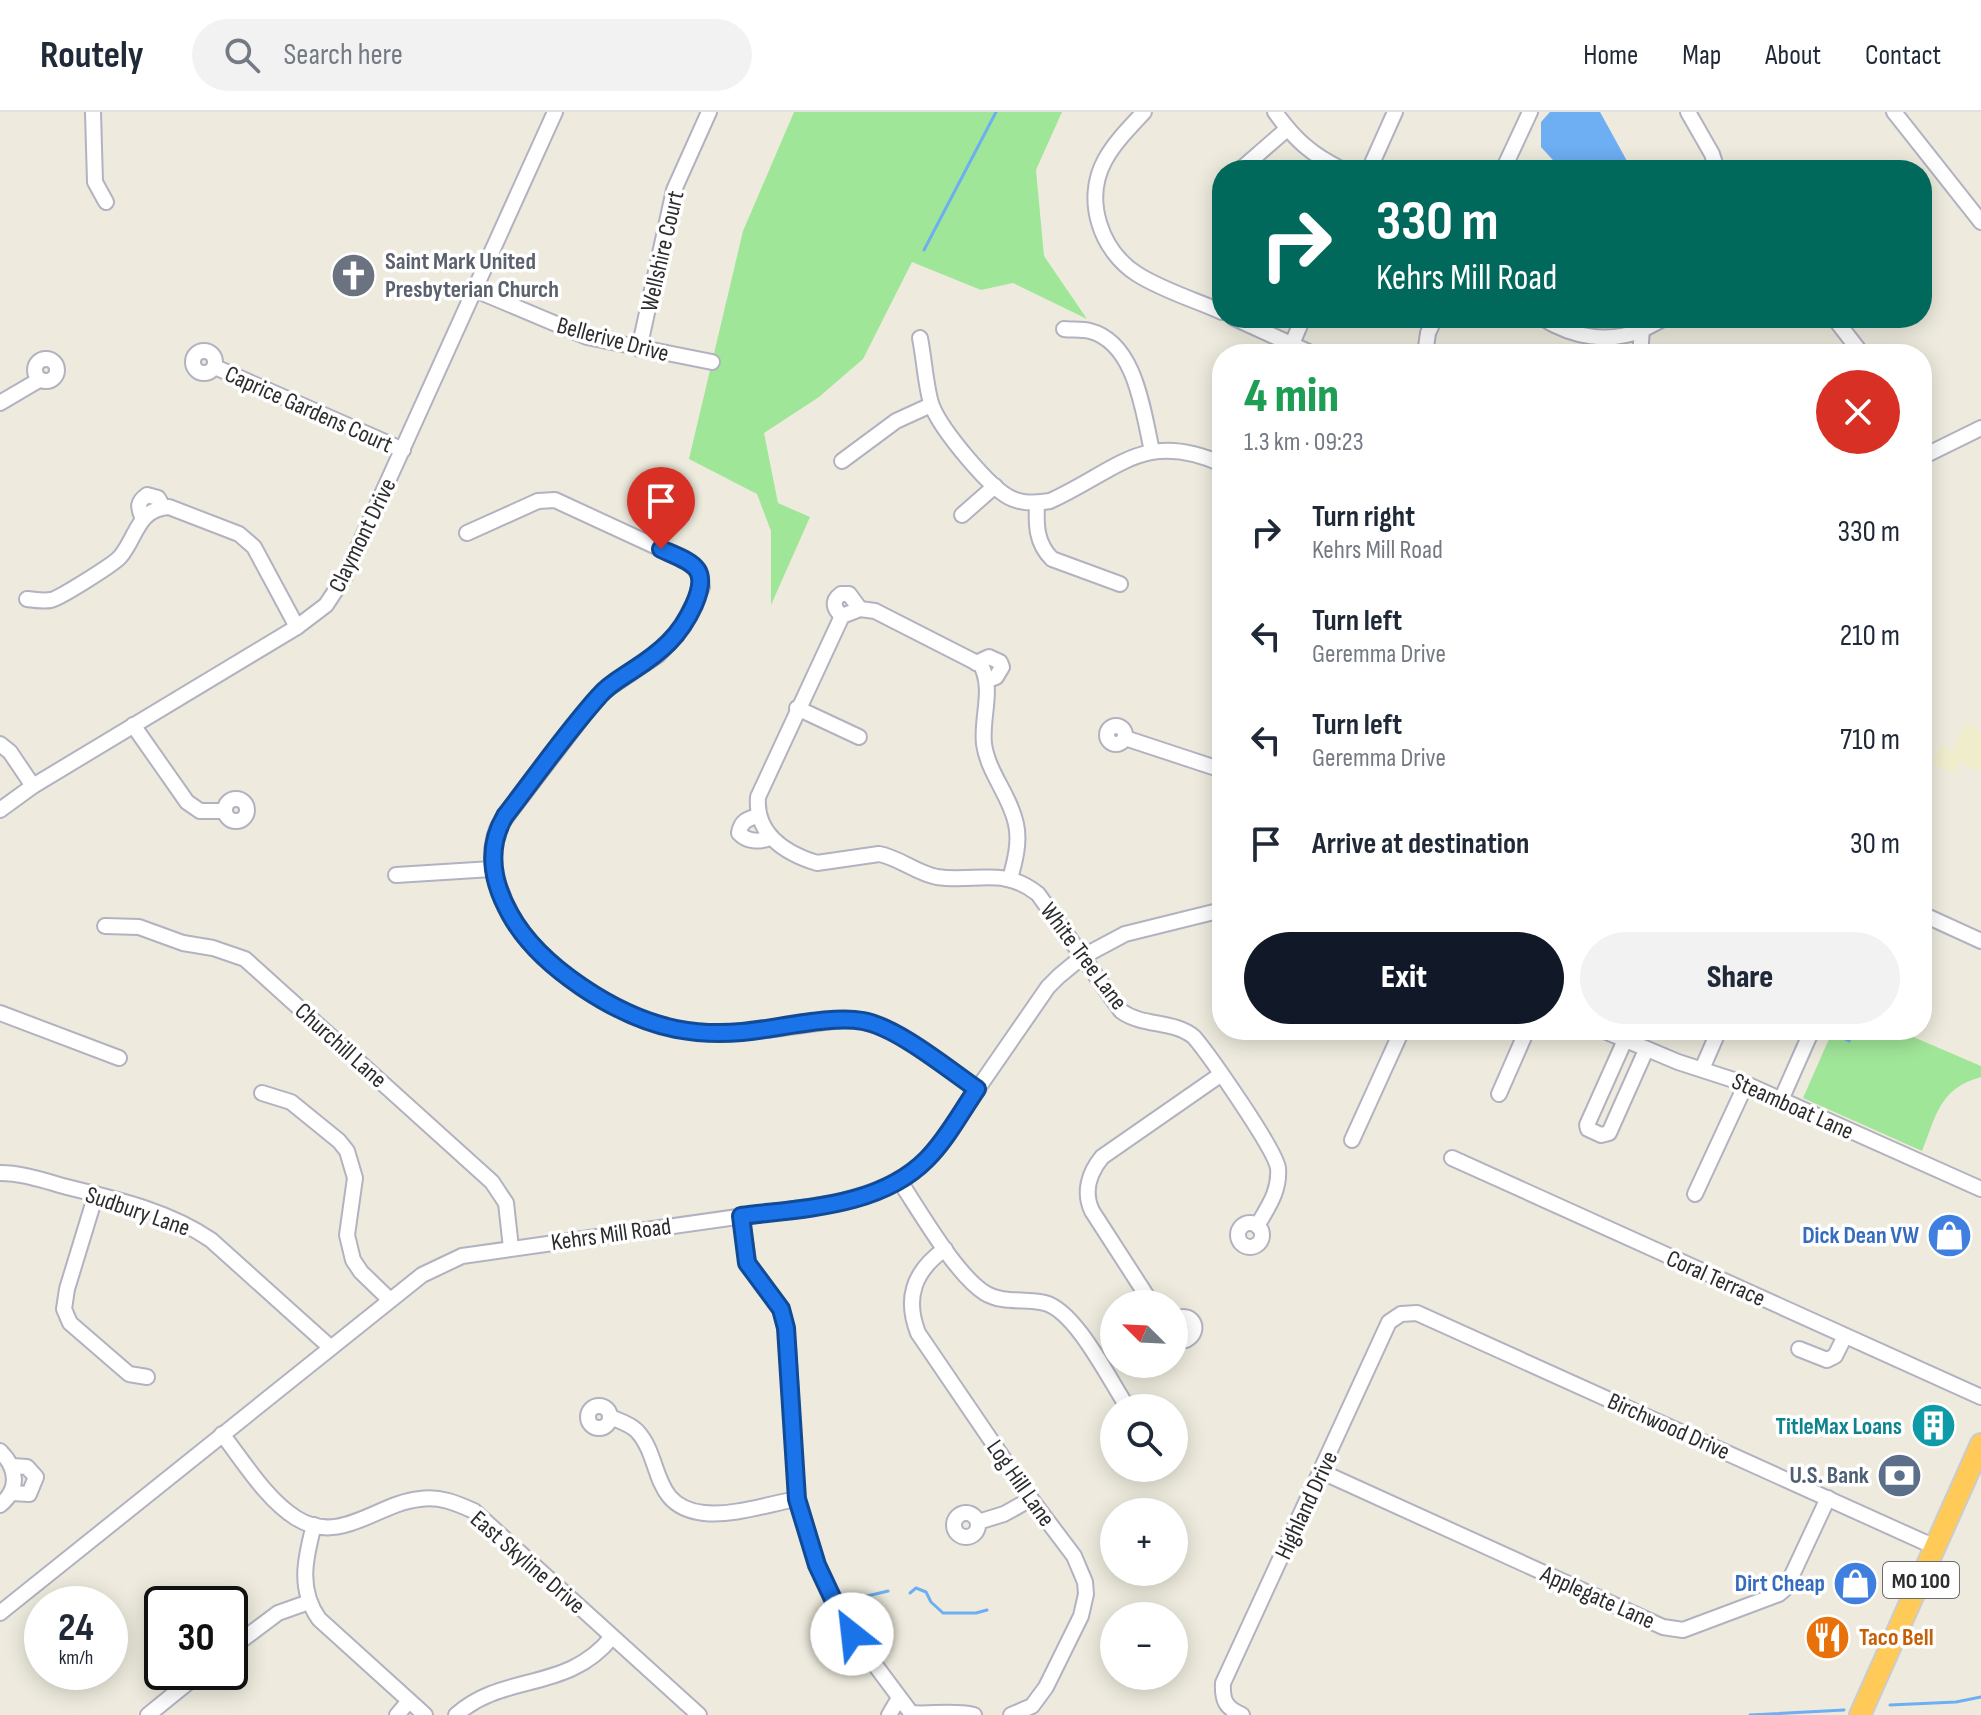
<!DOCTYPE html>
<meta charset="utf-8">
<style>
body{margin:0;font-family:"Sofia Sans Condensed",sans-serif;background:#f2f2f3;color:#1f2937;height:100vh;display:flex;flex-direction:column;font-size:30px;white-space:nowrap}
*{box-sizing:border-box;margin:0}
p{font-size:26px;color:#747a83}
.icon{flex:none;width:44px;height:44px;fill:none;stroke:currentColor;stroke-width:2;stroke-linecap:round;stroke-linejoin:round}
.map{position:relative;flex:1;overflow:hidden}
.drawer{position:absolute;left:1212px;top:232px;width:720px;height:696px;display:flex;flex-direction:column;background:#fff;border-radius:32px;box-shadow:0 4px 20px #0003}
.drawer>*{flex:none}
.banner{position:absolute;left:1212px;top:48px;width:720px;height:168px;border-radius:32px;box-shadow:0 4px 20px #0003;background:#00695c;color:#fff;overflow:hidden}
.needle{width:52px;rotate:294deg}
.tools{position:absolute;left:1100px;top:1178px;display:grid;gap:16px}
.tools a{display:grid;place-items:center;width:88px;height:88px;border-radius:50%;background:#fff;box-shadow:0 4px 20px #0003;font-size:40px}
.speed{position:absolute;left:24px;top:1474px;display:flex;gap:16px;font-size:40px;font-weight:700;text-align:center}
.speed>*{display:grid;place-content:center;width:104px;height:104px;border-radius:50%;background:#fff;box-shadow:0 4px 20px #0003;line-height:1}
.speed small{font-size:20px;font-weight:400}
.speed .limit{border:4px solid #111;border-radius:12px;background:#fff;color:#111}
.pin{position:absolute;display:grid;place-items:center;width:68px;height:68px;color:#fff;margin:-82px -34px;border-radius:50% 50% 50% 0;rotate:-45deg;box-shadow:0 0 8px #0007}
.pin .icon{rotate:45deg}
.me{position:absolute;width:88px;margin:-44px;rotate:331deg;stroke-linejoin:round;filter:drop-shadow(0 0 6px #0008)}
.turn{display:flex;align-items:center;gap:28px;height:168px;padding:0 32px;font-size:36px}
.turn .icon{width:104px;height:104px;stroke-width:2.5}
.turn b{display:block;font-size:56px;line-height:68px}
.round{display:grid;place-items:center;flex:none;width:84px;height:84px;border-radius:42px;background:#f2f2f3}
.overview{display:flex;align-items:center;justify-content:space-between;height:136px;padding:0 32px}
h1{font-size:48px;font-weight:800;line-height:60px;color:#1e9e55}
.cta{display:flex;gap:16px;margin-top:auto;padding:16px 32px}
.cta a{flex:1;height:92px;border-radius:48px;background:#111827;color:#fff;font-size:32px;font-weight:800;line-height:92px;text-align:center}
.cta a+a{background:#f2f2f3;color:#1f2937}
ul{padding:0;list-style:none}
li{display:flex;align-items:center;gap:24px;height:104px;padding:0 32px}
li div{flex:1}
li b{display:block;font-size:30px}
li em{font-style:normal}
header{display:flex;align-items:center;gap:48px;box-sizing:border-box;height:112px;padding:0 40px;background:#fff;border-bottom:2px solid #e0e1e3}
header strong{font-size:38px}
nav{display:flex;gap:44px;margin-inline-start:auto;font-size:28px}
.search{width:560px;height:72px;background:#f2f2f3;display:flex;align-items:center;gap:20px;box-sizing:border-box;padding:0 28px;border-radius:44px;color:#747a83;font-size:30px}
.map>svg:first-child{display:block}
.education{fill:#f0edcd}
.green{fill:#a0e699}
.water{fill:#6eaef3}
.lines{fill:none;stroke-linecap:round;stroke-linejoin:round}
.stream{stroke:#6eaef3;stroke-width:3}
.minor-casing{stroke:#b2b2c0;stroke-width:18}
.highway-casing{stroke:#ccc;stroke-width:24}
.minor{stroke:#fff;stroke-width:14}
.highway{stroke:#ffca58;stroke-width:20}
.route-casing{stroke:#114b97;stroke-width:20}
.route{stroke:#1a73e8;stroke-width:14}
.labels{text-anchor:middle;stroke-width:7;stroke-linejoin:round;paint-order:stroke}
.shield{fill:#fff;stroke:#6b6b6b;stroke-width:2}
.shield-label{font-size:22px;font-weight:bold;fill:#2c2c2c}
.street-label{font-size:24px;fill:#2c2c2c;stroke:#fff}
.worship-label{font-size:24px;font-weight:bold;fill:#5b616d;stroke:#fff;text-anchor:start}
.shop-label{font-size:24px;font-weight:bold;fill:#366cbe;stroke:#fff;text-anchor:end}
.culture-label{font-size:24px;font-weight:bold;fill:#0d838f;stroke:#fff;text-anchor:end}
.service-label{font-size:24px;font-weight:bold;fill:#4e5e75;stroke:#fff;text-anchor:end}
.food-label{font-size:24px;font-weight:bold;fill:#c56008;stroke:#fff;text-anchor:start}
</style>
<header>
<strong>Routely</strong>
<div class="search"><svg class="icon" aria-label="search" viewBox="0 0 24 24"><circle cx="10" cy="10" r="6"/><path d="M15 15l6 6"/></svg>Search here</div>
<nav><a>Home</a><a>Map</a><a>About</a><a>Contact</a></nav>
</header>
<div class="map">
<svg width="1981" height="1603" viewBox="0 0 1981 1603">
<rect width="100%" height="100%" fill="#eeebde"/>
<polygon class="education" points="1965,610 1981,618 1981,660 1959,651 1954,661 1932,651 1941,633 1953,638"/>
<g class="green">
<polygon points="794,0 1062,0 1036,58 1044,144 1087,207 1013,171 981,178 912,150 863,247 819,285 764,321 778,391 810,405 771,493 771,419 757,382 689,347 743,119"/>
<path d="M1833,918h64l84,36v11c-42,12 -44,37 -59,74l-119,-53z"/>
</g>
<polygon class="water" points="1550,0 1600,0 1632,58 1562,58 1541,35 1541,10"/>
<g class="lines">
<g class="stream">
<polyline points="924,138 996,0"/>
<polyline points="1833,920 1849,929 1851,918"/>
<polyline points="910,1481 916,1476 926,1480 931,1490 943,1501 976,1501 987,1498"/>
<polyline points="859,1486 888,1479"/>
<polyline points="1890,1593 1956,1590 1981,1585"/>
<polyline points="1750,1603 1844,1598"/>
</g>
<defs>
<g id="minor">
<polyline points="93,0 95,70 106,90"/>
<path d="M1144,0c-14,15 -29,30 -39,48 -22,40 -4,91 32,114 25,16 58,26 85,38"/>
<path d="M1275,0c20,28 37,43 68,58"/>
<polyline points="1688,0 1712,42 1717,58"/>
<polyline points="1894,0 1981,110"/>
<polyline points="1240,58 1287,17"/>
<polyline points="1369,58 1395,0"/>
<polyline points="1503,58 1530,0"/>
<polyline points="473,177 587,225 712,250"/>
<polyline points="1234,206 1313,242"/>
<path d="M1542,206c31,19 66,26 100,12"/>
<polyline points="1834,206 1862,242"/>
<path d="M1064,217c8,1 18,0 26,2 46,12 53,81 62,120"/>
<path d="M920,226c4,19 6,52 12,68 9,23 59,85 81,93 12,5 25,4 37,2 68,-31 94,-72 172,-37"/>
<polyline points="1292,232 1303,206"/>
<polyline points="639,237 674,78 709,0"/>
<circle cx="204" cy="250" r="11"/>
<polyline points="1425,242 1428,221 1435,206"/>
<polyline points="1640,242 1642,218 1665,206"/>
<circle cx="46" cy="258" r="11"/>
<polyline points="215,255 403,338"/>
<polyline points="0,291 39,268"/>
<polyline points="1922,345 1981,316"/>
<polyline points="842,349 896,309 931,293"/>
<path d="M1037,392c-1,21 -1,39 15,55l68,25"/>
<polyline points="962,403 995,374"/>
<path d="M142,405c-4,-10 -5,-15 5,-22l11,3 5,9"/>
<path d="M467,421l71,-32 17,-1 132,61c10,7 13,14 15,26l-25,48 -19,20 -58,39 -103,135c-8,22 -5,39 3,60 5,11 8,23 14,33 30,49 106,95 161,107 58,12 119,-5 177,-10 46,7 87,44 125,70"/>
<path d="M27,487c7,1 17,2 24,1 9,-2 63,-36 69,-43 17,-20 17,-48 49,-50l70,27 15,13 43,80"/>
<path d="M842,504c-8,-7 -11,-15 -1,-22h8l11,15"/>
<polyline points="976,551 989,545 1000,550 1002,555 996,565 988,568"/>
<polyline points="797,596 859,625"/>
<polyline points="133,613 187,690 200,699 225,699"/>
<circle cx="1116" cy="623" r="9"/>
<polyline points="1125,626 1222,658"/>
<polyline points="0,632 10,640 33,674"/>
<circle cx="236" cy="698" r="11"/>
<polyline points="0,698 33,674 297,515 326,493 345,464 555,0"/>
<path d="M758,704c-11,3 -17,5 -19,17 8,9 20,9 31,5"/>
<polyline points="396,763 492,757"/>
<path d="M1010,767c5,-18 10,-37 6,-55 -6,-29 -28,-51 -32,-80 -3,-27 10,-54 -3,-79l-106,-54 -15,-2 -18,7 -84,181c-3,37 27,56 59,66l62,-9c21,4 37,19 58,23 38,6 66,-11 101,17l83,117c22,16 53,9 73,26 16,19 81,112 84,131 2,23 -10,39 -21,58"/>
<polyline points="1922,802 1981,829"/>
<polyline points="105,814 139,815 183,831 213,836 245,847 492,1070 506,1091 511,1136"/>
<polyline points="0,901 119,946"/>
<polyline points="1458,918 1496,918"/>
<polyline points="1602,918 1678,950 1746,972 1981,1077"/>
<polyline points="1625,928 1587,1013 1588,1017 1601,1023 1609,1021 1646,938"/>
<polyline points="1702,957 1719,918"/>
<polyline points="262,981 291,990 339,1029 347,1039 355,1066 347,1123 353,1148 361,1160 389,1187"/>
<polyline points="1499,982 1527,918"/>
<polyline points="1781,988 1812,918"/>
<polyline points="1352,1028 1402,918"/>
<polyline points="1452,1046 1981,1285"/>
<path d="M0,1061c23,0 45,8 67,14 49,12 102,24 144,53l119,107"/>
<path d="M899,1068c20,30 57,95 86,113 18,11 41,5 60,10 31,8 65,78 83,105"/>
<polyline points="96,1082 67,1177 64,1197 70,1211 129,1262 147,1265"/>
<polyline points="1695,1082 1746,972"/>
<path d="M741,1104l8,51 28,35 7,16 4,28 9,153 20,66 23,49 12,20 59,79c18,2 41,-3 63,2"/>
<circle cx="1250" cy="1123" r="12"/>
<path d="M945,1137c-30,21 -41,48 -27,84l113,166 43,57 11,26 1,12 -5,22 -35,71 -14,19 -21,9"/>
<path d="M1152,1192l-60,-93c-9,-19 -3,-38 10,-54l118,-82"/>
<path d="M1174,1209c16,-13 30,9 12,19l-12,-5"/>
<polyline points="1799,1237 1827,1248 1835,1244 1845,1224"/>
<circle cx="599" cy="1305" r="11"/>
<path d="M610,1305c10,4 20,7 27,14 26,28 13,76 67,82 30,3 64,-9 93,-14"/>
<path d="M222,1322c22,28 44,65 74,84 45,28 81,-15 124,-19 20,-3 36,4 54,12l225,204"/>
<path d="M0,1339c17,17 20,38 0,54"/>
<polyline points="1322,1360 1663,1515 1683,1518 1779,1482 1786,1476 1828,1386"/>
<polyline points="11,1381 29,1382 36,1365 27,1355 12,1354"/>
<circle cx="966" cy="1413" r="12"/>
<polyline points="978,1410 1004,1402 1031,1387"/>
<path d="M314,1413c-9,34 -16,64 5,94l106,96"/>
<path d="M0,1501l422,-338 40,-19 374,-53c39,-10 73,-23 100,-54l112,-162 11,-11 23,-19 43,-23 97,-24"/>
<polyline points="230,1537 278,1501 309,1490"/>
<polyline points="148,1603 201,1560"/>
<polyline points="397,1603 409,1589"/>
<path d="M456,1603c48,-43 111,-22 156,-78"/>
<polyline points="889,1603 899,1586"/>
<path d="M1242,1603c-16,-7 -20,-14 -19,-32l166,-361 12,-8 16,-1 518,234"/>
</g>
<polyline id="highway" points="1860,1603 1981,1332"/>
</defs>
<use href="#minor" class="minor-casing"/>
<use href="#highway" class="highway-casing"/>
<use href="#minor" class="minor"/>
<use href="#highway" class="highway"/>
</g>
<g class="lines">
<defs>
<path id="route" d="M661,437c31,14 50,17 33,56 -14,31 -33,47 -61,65 -12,8 -25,15 -34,26 -34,38 -63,80 -94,120 -19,32 -13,66 5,98 29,53 107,103 166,115 21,4 45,5 66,3 35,-3 88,-17 121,-11 34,6 85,48 114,68 -16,23 -30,50 -50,70 -47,48 -124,49 -186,57l6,47 34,46 5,19 11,171 20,66 23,49 12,20"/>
</defs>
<use href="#route" class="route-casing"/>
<use href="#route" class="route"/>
</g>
<defs>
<symbol id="church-disc" viewBox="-11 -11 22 22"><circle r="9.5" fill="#6b7280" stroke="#fff"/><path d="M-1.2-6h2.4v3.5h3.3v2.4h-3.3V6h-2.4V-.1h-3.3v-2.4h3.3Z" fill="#fff"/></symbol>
<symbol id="shop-disc" viewBox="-11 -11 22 22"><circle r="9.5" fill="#3f7fe0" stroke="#fff"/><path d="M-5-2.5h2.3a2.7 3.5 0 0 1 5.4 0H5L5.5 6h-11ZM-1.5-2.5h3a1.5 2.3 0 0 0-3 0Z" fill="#fff"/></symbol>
<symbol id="building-disc" viewBox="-11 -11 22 22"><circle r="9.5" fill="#0f9aa8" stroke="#fff"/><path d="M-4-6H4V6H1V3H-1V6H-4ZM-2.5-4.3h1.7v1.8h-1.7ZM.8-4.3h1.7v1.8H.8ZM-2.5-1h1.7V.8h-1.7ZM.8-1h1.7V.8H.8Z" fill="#fff"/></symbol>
<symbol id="bank-disc" viewBox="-11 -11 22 22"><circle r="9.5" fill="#5c6f8a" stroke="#fff"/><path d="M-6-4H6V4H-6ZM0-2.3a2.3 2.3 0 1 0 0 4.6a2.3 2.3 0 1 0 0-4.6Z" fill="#fff"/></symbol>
<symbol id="restaurant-disc" viewBox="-11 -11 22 22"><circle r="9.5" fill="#e8710a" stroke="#fff"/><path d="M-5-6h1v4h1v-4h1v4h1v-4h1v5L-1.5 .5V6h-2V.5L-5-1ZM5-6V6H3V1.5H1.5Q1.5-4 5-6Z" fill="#fff"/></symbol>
</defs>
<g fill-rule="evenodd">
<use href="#church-disc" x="328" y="138" width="51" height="51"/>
<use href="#shop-disc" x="1924" y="1098" width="51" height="51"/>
<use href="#building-disc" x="1908" y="1288" width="51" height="51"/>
<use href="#bank-disc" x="1874" y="1338" width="51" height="51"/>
<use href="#shop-disc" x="1830" y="1446" width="51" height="51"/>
<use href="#restaurant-disc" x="1802" y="1500" width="51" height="51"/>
</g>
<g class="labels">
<rect class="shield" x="1883" y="1450" width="76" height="36" rx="6"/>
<g class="shield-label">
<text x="1921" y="1476">MO 100</text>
</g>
<g class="street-label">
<text transform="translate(662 139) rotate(-77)" y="8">Wellshire Court</text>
<text transform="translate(613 227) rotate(15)" y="8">Bellerive Drive</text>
<text transform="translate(309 297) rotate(24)" y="8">Caprice Gardens Court</text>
<text transform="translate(362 423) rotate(-64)" y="8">Claymont Drive</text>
<text transform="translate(1084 844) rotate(53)" y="8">White Tree Lane</text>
<text transform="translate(341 933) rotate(42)" y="8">Churchill Lane</text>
<text transform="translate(1793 994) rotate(24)" y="8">Steamboat Lane</text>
<text transform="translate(138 1099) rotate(19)" y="8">Sudbury Lane</text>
<text transform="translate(611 1122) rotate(-8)" y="8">Kehrs Mill Road</text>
<text transform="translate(1716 1166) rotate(24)" y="8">Coral Terrace</text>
<text transform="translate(1669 1314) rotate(24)" y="8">Birchwood Drive</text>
<text transform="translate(1021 1371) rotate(55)" y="8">Log Hill Lane</text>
<text transform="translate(1306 1393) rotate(-65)" y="8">Highland Drive</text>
<text transform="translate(528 1450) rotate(41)" y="8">East Skyline Drive</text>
<text transform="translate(1598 1485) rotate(24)" y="8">Applegate Lane</text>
</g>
<g class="worship-label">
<text x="385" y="157">Saint Mark United<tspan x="385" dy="28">Presbyterian Church</tspan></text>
</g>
<g class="shop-label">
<text x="1919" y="1131">Dick Dean VW</text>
<text x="1825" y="1479">Dirt Cheap</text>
</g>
<g class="culture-label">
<text x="1902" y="1322">TitleMax Loans</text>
</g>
<g class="service-label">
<text x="1869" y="1371">U.S. Bank</text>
</g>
<g class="food-label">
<text x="1859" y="1533">Taco Bell</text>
</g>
</g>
</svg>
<div class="tools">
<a><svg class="needle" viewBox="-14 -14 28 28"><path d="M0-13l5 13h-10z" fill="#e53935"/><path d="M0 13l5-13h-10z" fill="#747a83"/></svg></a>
<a><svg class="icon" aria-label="search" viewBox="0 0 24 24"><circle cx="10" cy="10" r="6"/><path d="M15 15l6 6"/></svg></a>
<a>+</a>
<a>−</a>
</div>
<div class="speed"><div>24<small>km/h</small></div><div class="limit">30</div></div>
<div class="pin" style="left:661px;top:437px;background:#d93025"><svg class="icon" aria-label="arrive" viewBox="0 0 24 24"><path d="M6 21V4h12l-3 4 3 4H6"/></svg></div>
<svg class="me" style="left:852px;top:1522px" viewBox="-20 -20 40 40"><circle r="19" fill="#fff"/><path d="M0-13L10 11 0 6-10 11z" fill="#1a73e8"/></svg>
<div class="banner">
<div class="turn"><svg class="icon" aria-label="right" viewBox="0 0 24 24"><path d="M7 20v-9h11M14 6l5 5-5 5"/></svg><div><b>330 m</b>Kehrs Mill Road</div></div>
</div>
<section class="drawer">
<div class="overview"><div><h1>4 min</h1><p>1.3 km · 09:23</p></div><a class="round" style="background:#d93025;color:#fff"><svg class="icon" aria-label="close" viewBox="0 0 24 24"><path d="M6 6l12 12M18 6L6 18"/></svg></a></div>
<ul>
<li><svg class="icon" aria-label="right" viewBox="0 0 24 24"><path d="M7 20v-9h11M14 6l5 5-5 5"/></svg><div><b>Turn right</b><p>Kehrs Mill Road</p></div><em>330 m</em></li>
<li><svg class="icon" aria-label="left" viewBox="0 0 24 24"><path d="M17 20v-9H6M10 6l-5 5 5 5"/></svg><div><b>Turn left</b><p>Geremma Drive</p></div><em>210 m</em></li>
<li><svg class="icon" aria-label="left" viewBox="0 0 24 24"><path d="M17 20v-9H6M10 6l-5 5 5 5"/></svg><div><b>Turn left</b><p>Geremma Drive</p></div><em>710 m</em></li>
<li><svg class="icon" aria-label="arrive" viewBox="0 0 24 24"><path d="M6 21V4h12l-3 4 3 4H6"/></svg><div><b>Arrive at destination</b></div><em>30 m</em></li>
</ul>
<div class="cta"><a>Exit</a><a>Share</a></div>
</section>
</div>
